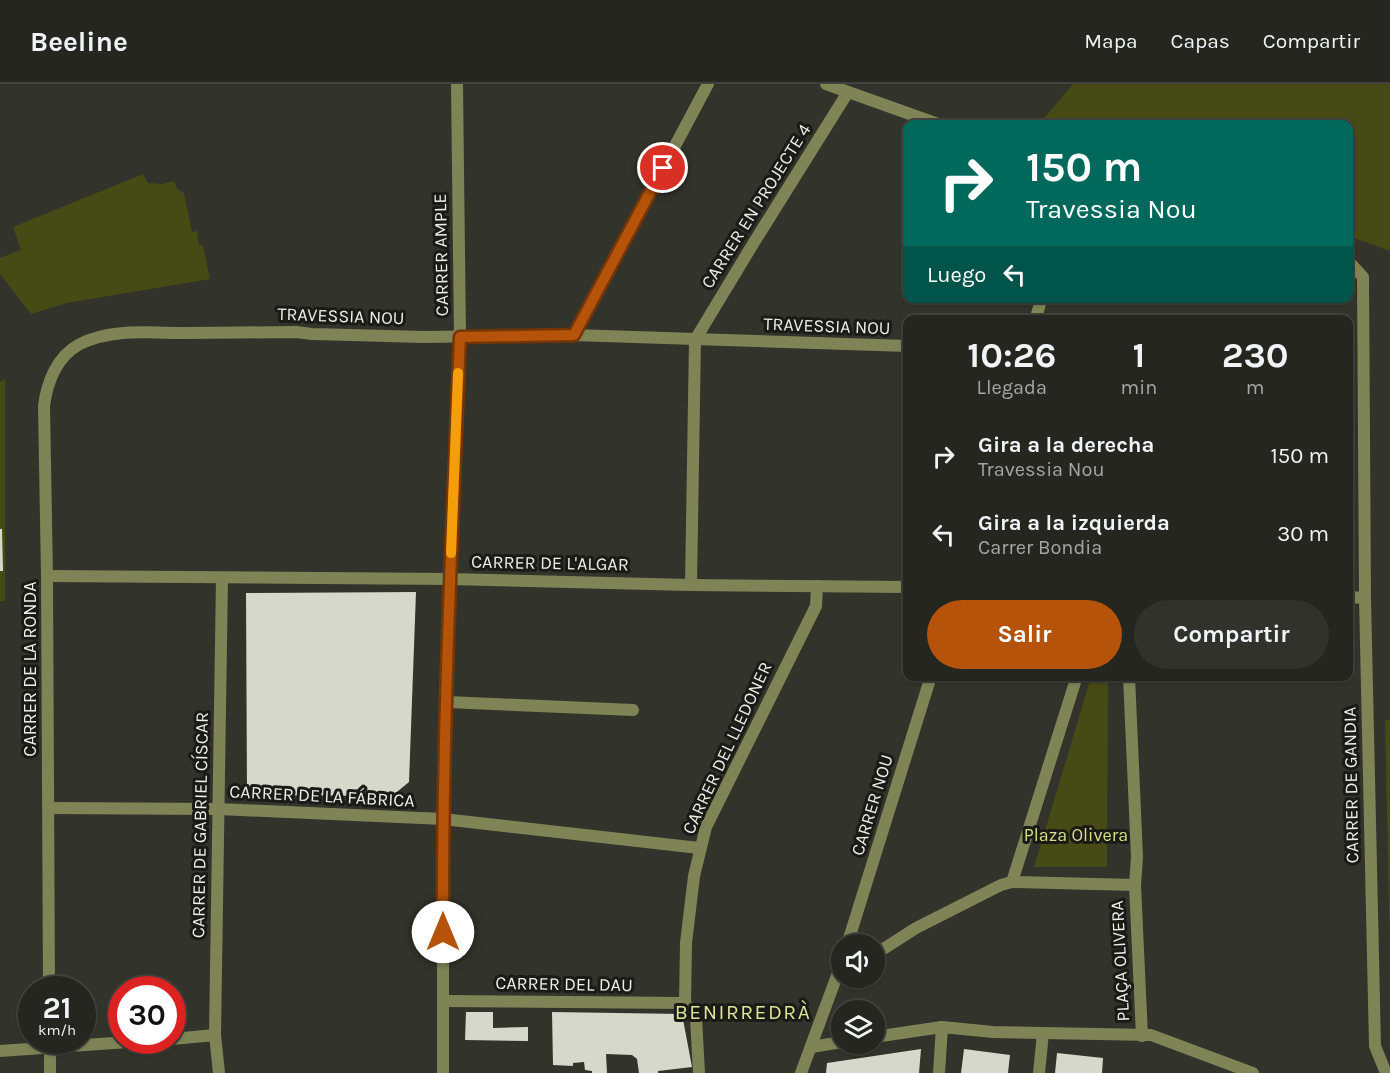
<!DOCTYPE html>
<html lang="es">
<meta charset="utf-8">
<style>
body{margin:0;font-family:Karla,sans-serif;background:#32322d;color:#f1f3f6;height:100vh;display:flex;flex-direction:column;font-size:22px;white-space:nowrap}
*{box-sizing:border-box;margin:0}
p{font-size:20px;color:#a4a5a5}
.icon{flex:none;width:33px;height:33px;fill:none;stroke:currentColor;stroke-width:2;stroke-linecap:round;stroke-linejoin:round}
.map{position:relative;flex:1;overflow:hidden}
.panel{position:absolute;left:903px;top:231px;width:450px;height:366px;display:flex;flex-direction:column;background:#262620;border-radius:12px;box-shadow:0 2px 4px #0004,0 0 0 2px #42433e}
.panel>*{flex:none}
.banner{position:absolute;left:903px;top:36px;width:450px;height:183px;border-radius:12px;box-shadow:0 2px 4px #0004,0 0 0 2px #42433e;background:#00695c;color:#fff;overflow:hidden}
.fabs{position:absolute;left:831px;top:850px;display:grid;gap:12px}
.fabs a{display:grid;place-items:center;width:54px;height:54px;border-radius:50%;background:#262620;box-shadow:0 2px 4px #0004,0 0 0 2px #42433e;font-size:30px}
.speed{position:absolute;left:18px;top:892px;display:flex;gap:12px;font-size:30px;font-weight:700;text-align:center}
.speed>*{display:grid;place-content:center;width:78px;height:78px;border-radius:50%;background:#262620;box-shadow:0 2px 4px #0004,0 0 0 2px #42433e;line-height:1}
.speed small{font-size:15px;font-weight:400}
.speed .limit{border:9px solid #d22;background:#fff;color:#111}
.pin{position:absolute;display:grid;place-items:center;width:51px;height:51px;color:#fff;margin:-26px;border:3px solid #fff;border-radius:50%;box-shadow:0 2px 6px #0007}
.me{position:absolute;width:66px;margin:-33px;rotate:0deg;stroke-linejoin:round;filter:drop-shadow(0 0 4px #0008)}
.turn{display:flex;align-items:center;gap:21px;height:126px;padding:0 24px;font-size:27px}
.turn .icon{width:78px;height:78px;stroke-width:2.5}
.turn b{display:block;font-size:42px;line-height:51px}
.then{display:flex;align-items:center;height:57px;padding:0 24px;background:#0003;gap:12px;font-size:22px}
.eta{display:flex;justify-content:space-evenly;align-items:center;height:102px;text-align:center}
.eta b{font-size:36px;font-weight:700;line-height:42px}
.cta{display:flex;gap:12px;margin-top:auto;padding:12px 24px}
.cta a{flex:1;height:69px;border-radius:36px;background:#b45309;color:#fff;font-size:24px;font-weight:700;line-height:69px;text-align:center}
.cta a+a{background:#32322d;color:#f1f3f6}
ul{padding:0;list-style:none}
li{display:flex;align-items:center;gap:18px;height:78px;padding:0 24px}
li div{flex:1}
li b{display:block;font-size:22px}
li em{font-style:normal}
header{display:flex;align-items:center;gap:36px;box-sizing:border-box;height:84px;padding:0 30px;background:#262620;border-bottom:2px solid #42433e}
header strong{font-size:28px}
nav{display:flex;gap:33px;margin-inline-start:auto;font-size:21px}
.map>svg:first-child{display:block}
.green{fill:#464a14}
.building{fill:#d6d8cc}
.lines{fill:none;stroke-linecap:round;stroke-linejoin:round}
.service{stroke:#7f8457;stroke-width:12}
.pedestrian{stroke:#7f8457;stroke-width:12}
.minor{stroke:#7f8457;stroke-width:12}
.route-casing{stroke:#753606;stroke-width:15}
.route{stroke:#b45309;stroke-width:10}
.slow{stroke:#f59e0b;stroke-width:10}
.labels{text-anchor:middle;stroke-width:6;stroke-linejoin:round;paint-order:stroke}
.street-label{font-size:18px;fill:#edeee8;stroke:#1a1a16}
.park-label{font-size:18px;fill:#d7df88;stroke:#1a1a16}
.quarter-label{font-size:21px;letter-spacing:1.5px;fill:#dce496;stroke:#1a1a16}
</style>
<header>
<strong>Beeline</strong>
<nav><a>Mapa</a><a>Capas</a><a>Compartir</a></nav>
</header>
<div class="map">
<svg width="1390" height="989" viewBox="0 0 1390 989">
<rect width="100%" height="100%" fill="#32332a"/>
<g class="green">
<polygon points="1073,0 1390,0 1390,167 1349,152 1348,40 1039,40"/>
<polygon points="143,90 148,99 162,100 174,97 177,105 184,109 192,148 197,147 199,161 203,161 210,195 67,219 31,230 0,190 0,174 21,166 13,143"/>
<polygon points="5,295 5,517 0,517 0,298"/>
<polygon points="1091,593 1108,593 1107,783 1034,783"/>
<polygon points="1385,636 1390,636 1390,869"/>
</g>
<g class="building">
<polygon points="0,445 2,445 3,487 0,487"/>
<polygon points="416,508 409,698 392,712 247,711 246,509"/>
<polygon points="466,928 493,928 493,944 528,943 528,957 465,956"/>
<polygon points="552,928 682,930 692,983 658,987 658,989 639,989 637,975 632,971 606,970 607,989 592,989 592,987 585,986 584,978 573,979 573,982 553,981"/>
<polygon points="921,965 919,989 826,989 827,979"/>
<polygon points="964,965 1010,971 1008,989 961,989"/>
<polygon points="1057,969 1103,974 1102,989 1055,989"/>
</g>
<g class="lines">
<g class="service">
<polyline points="447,618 633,626"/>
<polyline points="1039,989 1043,949"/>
</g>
<g class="pedestrian">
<polyline points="691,501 695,256"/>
<polyline points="685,919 696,934 699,989"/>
<polyline points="874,953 942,943"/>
<polyline points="811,963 842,958"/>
</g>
<g class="minor">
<polyline points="826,0 938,40"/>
<polyline points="1348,179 1351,180 1363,193 1365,514 1375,962 1386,989"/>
<polyline points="1035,236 1042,214"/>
<polyline points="574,251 708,0"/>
<polyline points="695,256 753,160 848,8"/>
<polyline points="47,492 450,495 691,501 908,503"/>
<polyline points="1348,513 1365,514"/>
<polyline points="1077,592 1012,798 1135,801"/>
<polyline points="1129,592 1137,773 1135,801 1142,952"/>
<polyline points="49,724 219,725 443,735 699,764"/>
<polyline points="847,861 931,592"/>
<polyline points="874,871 916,844 1001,801 1012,798"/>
<path d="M49,906l-2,-414 -3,-170c3,-24 13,-50 36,-62 31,-16 71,-11 105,-11 37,0 74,-1 111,-1l16,2 112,3 150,-2 334,11"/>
<polyline points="443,917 685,919 686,859 694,792 706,743 816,522 817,502"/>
<polyline points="172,955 215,951"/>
<polyline points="50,958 50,989"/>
<polyline points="0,967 142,957"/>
<polyline points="219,989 215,951 222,494"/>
<polyline points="443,989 443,735 450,495 460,253 457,0"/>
<polyline points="801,989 842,878"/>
<polyline points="939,989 942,943 993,948 1151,951 1253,989"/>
</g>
</g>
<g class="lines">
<defs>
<path id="route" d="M443,848c-1,-199 9,-397 17,-595l114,-2 89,-167"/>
</defs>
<use href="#route" class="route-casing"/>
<use href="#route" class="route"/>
<polyline class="slow" points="451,469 458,289"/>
</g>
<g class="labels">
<g class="street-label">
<text transform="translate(756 122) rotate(-58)" y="6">CARRER EN PROJECTE 4</text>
<text transform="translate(441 171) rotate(-91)" y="6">CARRER AMPLE</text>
<text transform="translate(341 232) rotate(2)" y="6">TRAVESSIA NOU</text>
<text transform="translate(827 242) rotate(2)" y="6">TRAVESSIA NOU</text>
<text transform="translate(550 479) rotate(1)" y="6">CARRER DE L'ALGAR</text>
<text transform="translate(30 585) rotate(-90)" y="6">CARRER DE LA RONDA</text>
<text transform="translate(727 664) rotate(-65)" y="6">CARRER DEL LLEDONER</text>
<text transform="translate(1351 701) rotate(-91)" y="6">CARRER DE GANDIA</text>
<text transform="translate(322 712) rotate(3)" y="6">CARRER DE LA FÁBRICA</text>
<text transform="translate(872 721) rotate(-73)" y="6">CARRER NOU</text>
<text transform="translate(200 741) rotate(-89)" y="6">CARRER DE GABRIEL CÍSCAR</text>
<text transform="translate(1120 877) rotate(-93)" y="6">PLAÇA OLIVERA</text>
<text transform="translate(564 900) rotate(1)" y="6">CARRER DEL DAU</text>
</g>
<g class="park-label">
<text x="1076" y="757">Plaza Olivera</text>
</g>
<g class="quarter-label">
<text x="743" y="935">BENIRREDRÀ</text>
</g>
</g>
</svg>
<div class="fabs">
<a><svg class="icon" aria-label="sound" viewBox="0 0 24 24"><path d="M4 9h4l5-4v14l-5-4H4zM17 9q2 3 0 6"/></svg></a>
<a><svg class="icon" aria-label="layers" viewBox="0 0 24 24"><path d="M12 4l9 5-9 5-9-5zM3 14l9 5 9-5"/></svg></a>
</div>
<div class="speed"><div>21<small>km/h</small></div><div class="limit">30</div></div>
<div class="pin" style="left:663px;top:84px;background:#d93025"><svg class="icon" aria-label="arrive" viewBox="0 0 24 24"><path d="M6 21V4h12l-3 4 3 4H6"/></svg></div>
<svg class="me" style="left:443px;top:848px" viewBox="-20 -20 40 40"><circle r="19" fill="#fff"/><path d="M0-13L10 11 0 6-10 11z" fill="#b45309"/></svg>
<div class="banner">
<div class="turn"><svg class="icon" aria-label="right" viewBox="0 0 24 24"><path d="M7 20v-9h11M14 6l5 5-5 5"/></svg><div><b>150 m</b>Travessia Nou</div></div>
<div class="then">Luego<svg class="icon" aria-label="left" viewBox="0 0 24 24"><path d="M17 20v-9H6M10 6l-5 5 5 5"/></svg></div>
</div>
<section class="panel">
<div class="eta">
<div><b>10:26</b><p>Llegada</p></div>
<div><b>1</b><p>min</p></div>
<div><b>230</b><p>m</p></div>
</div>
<ul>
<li><svg class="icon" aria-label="right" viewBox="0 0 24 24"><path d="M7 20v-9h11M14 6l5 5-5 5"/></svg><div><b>Gira a la derecha</b><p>Travessia Nou</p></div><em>150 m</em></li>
<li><svg class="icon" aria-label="left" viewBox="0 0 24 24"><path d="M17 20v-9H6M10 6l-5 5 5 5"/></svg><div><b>Gira a la izquierda</b><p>Carrer Bondia</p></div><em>30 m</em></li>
</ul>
<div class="cta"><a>Salir</a><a>Compartir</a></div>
</section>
</div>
